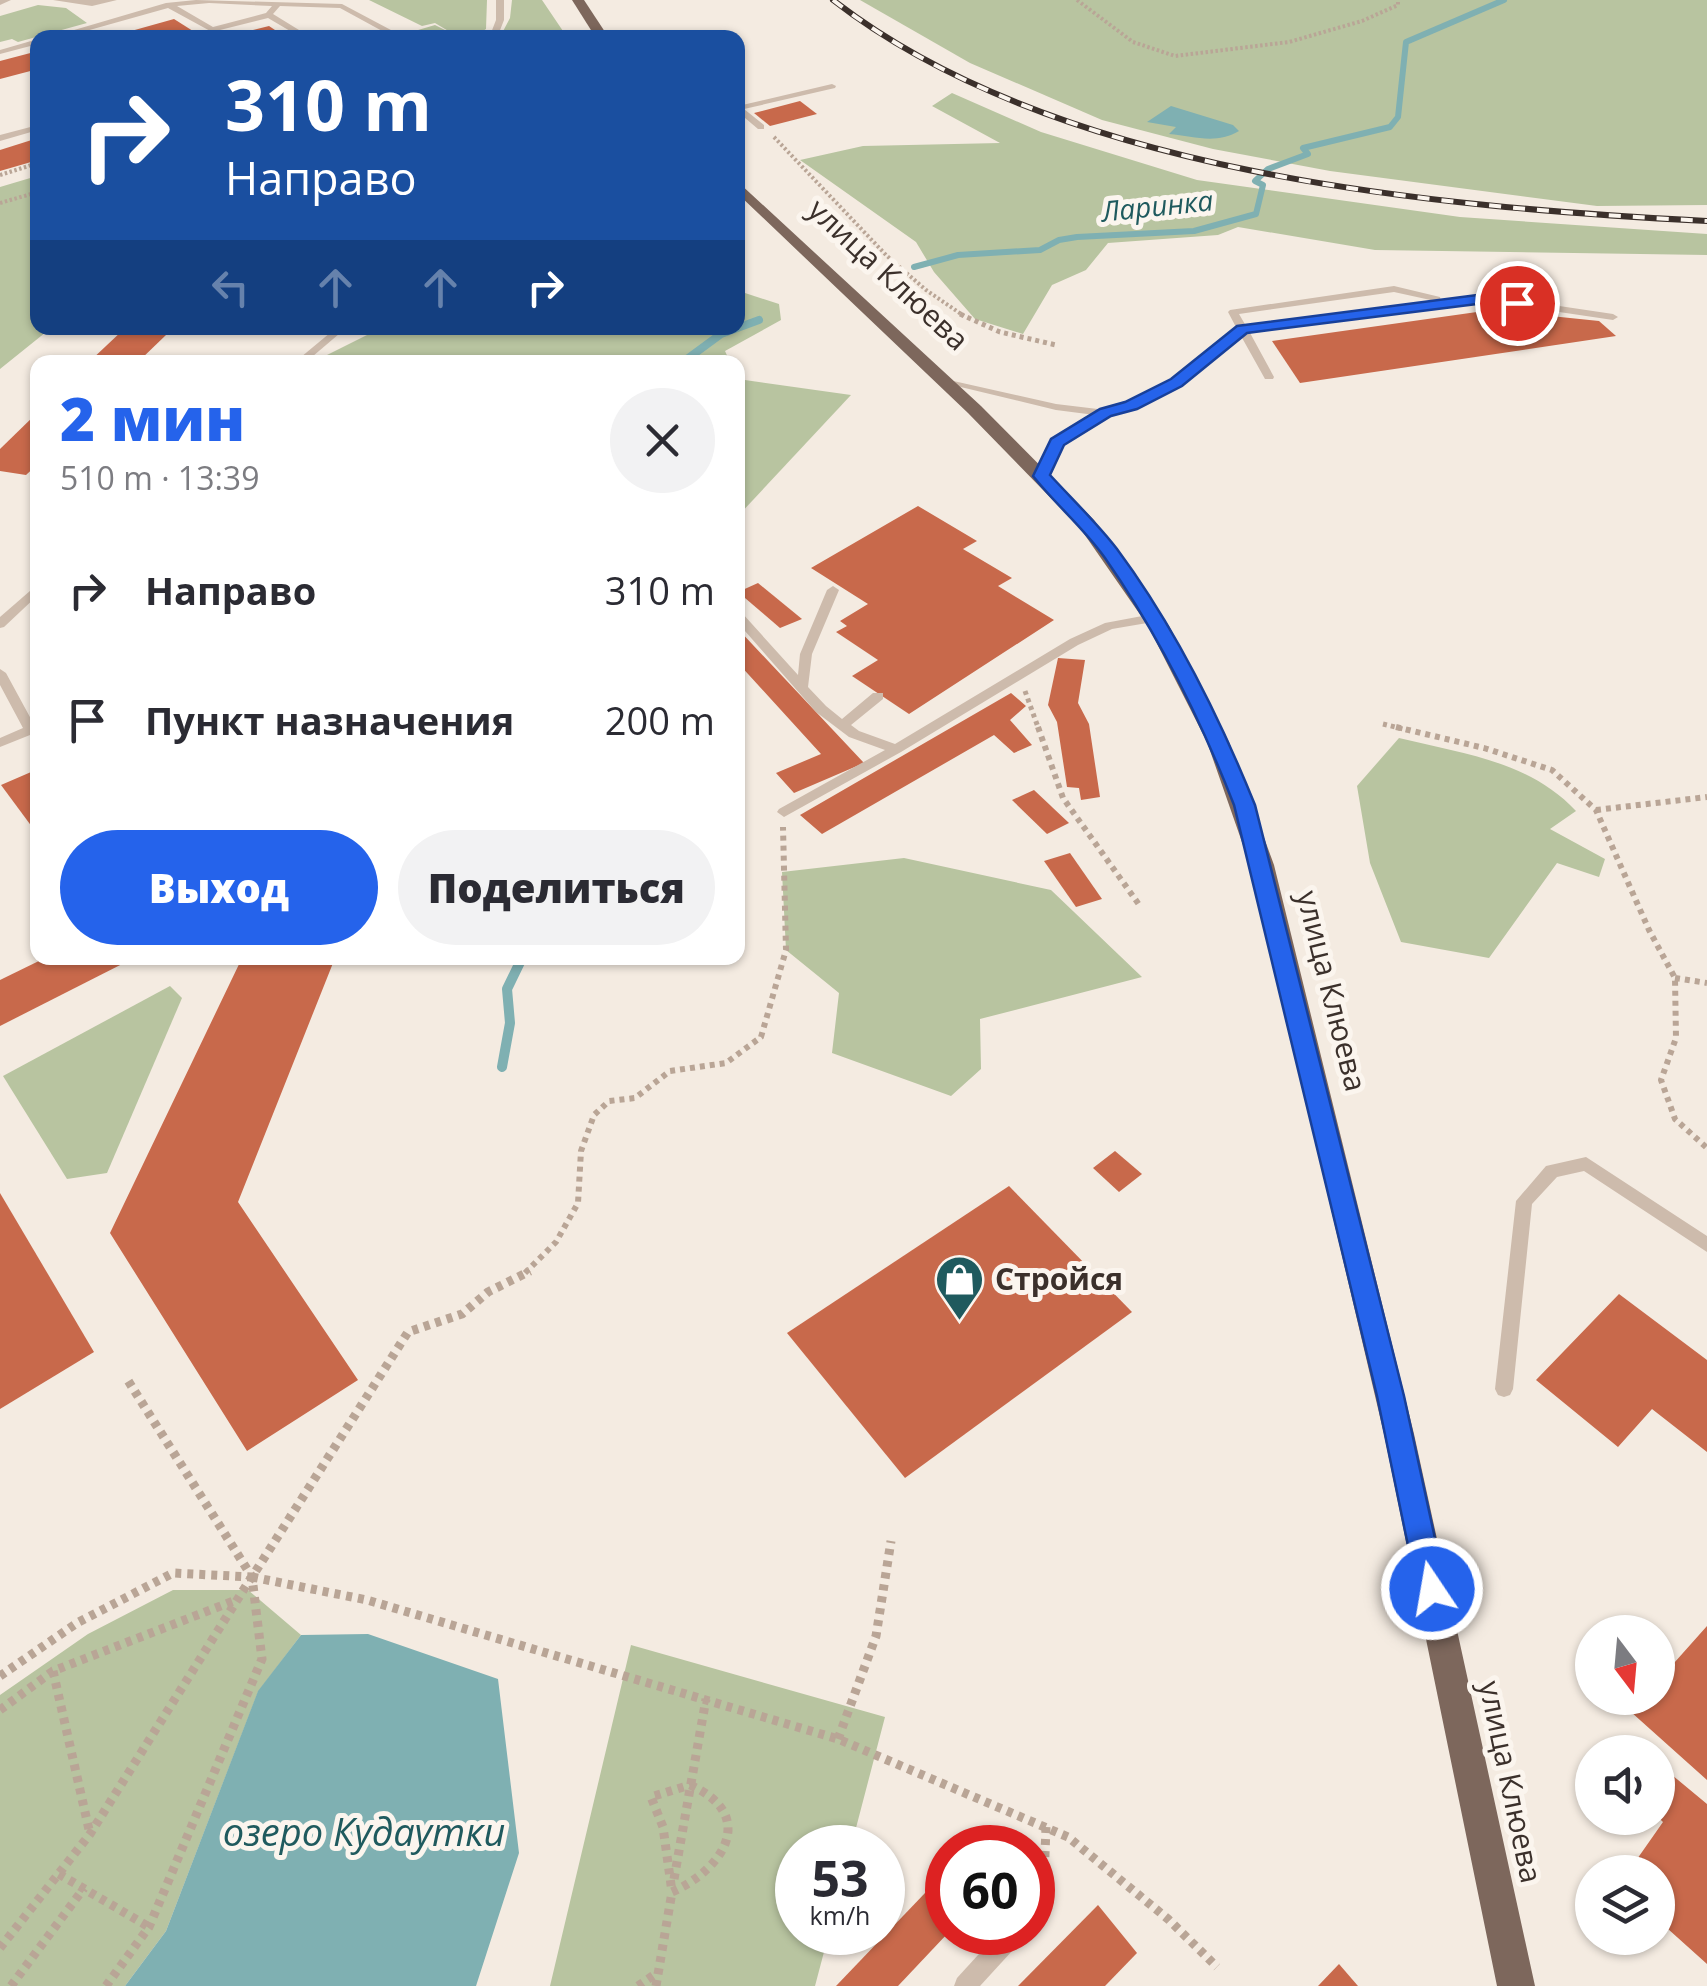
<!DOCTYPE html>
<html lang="ru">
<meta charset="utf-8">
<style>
body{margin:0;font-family:"Open Sans",sans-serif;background:#f2f2f3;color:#2b2b33;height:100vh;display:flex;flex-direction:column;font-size:38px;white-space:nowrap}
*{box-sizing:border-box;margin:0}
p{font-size:32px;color:#7c7c81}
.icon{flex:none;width:55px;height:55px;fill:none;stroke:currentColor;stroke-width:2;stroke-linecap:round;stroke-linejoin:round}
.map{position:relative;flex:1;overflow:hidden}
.details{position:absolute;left:30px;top:355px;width:715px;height:610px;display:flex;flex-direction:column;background:#fff;border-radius:20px;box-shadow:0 2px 8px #0004}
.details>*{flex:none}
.guide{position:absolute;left:30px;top:30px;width:715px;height:305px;border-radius:20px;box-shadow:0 2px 8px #0004;background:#1a4fa0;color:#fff;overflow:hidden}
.needle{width:65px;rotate:164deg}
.fabs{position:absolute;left:1575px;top:1615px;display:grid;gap:20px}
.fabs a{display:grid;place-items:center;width:100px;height:100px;border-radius:50%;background:#fff;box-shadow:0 2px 8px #0004;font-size:50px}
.speed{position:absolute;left:775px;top:1825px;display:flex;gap:20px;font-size:50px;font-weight:700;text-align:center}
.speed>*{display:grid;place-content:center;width:130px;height:130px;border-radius:50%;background:#fff;box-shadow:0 2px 8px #0004;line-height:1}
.speed small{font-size:25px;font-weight:400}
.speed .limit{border:15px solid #d22;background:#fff;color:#111}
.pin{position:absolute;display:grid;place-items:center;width:85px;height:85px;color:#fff;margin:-42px;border:5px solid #fff;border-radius:50%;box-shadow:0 2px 10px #0007}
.me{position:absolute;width:110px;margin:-55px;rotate:348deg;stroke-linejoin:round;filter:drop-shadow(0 0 8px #0008)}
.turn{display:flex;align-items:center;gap:35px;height:210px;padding:0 30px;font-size:45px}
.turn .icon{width:130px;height:130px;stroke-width:2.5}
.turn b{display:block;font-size:70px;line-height:85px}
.lanes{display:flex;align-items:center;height:95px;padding:0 30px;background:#0003;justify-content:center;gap:50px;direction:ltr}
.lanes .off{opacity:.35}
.round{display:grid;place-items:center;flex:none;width:105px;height:105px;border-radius:52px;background:#f2f2f3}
.overview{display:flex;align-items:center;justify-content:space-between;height:170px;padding:0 30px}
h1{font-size:60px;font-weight:800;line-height:75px;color:#2563eb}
.primary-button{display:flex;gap:20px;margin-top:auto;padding:20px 30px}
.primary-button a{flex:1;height:115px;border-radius:60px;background:#2563eb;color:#fff;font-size:40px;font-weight:800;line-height:115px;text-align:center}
.primary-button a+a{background:#f2f2f3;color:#2b2b33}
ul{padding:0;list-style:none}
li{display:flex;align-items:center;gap:30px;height:130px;padding:0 30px}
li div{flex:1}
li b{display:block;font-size:38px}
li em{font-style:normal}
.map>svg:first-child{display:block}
.green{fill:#b8c4a0}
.water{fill:#7fb0b2}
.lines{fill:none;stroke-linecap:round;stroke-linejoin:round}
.stream-far2{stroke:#7fb0b2;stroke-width:6}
.stream-far1{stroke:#7fb0b2;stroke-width:8}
.stream{stroke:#7fb0b2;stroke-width:10}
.building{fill:#c8694b}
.path-far3{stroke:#b9a596;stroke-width:4;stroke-dasharray:2.5 2.5;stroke-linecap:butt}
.path-far2{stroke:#b9a596;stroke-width:5;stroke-dasharray:4 4;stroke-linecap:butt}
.path-far1{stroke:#b9a596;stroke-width:6;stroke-dasharray:5 5;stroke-linecap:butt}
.path{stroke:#b9a596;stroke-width:9;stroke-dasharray:6 6;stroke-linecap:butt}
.service{fill:#cdbbac;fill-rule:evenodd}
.tertiary{fill:#cdbbac;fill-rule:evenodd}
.primary{fill:#7d675c;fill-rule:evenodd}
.rail-casing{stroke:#3b302b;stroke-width:6}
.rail{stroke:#fbf5ee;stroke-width:4;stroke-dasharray:12;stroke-linecap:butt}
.route{fill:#2563eb;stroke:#184099;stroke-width:2.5}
.labels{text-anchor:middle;stroke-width:10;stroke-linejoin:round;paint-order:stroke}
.far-water-label{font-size:28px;font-style:italic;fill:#1f5a5e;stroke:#fbf5ee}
.street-label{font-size:30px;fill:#3b302b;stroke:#fbf5ee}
.poi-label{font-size:30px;font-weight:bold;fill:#3b302b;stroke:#fbf5ee;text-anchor:start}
.near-water-label{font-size:38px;font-style:italic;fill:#1f5a5e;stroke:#fbf5ee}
</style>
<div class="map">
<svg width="1707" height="1986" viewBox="0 0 1707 1986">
<rect width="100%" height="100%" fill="#f4ebe1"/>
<g class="green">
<polygon points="369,0 487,0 486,29 474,37 415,37 408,33 435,25 455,35 435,23 422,26"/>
<polygon points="512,0 542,0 567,37 500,37 510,18"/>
<polygon points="860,0 1707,0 1707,205 1597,206 1330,171 1213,149 1102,120 970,63"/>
<polygon points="38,5 66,8 87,23 18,42 12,39 0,42 0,16"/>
<polygon points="952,93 1041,132 1197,180 1460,217 1707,234 1707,255 1375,250 1238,227 1218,235 1108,243 1086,270 1052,285 1023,334 975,319 934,272 916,242 800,160 863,146 1000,143 932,106"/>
<polygon points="37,176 38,328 51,328 0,369 0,187"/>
<polygon points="745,293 779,304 781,320 725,351 730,362 313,362 381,328 738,328 738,295"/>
<polygon points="738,379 851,395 738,516"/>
<path d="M1399,738c65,16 130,23 177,73l-26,18 55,30 -6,18 -42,-14 -68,95 -88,-16 -31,-79 -13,-77z"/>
<polygon points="904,858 1051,890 1142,977 980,1019 981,1069 951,1096 832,1053 839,993 786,950 782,872"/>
<polygon points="170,986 182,998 107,1173 67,1179 3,1076"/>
<polygon points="173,1590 248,1590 301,1635 258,1692 166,1931 125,1986 0,1986 0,1695 88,1634"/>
<polygon points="631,1645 885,1717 851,1847 798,1848 798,1932 829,1933 815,1986 550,1986"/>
</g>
<g class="water">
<path d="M1171,106l62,19 6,6c-24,14 -45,5 -70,3l7,-7 -29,-5z"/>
<polygon points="368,1634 498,1679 519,1853 476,1986 125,1986 166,1931 258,1691 301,1635"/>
</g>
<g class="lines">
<polyline class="stream-far2" points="914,267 958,255 1040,250 1059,240 1077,237 1194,231 1256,214 1263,185 1255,181 1268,169 1308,154 1303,148 1390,127 1398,117 1406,42 1504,0"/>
<polyline class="stream-far1" points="683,362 721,334 759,320"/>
<polyline class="stream" points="502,1067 510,1023 507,989 522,958"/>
</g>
<g class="building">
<polygon points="174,19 204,38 130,38 124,33"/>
<polygon points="269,26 287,38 229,38 229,36"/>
<polygon points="38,51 38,69 0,79 0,61"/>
<polygon points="800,101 817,114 770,126 754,113"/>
<polygon points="38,138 38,160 0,171 0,150"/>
<polygon points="1491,310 1599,321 1616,336 1300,383 1272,341"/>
<polygon points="123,330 166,335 138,362 89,362"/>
<polygon points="38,412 38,464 26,475 0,471 0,449"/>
<polygon points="918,506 977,541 963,549 1012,578 998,586 1054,620 909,714 852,676 878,660 836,632 847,626 840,621 868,604 811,568"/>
<polygon points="758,583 802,619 780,628 738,592"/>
<polygon points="738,629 864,763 794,793 776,773 821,754 738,663"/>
<polygon points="1058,658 1085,660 1078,703 1089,724 1100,797 1081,800 1079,788 1067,787 1057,722 1048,705"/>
<polygon points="1011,693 1026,706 1010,720 1032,745 1014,753 994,735 822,834 800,815"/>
<polygon points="38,769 38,835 1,785"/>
<polygon points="1034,790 1069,823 1047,834 1012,800"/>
<polygon points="1070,853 1102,899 1076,907 1044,861"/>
<polygon points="45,958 134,958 0,1026 0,980"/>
<polygon points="242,958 335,958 238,1202 358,1380 247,1451 110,1233"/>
<polygon points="1115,1151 1142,1174 1119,1192 1093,1168"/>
<polygon points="1009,1186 1132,1312 905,1478 787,1333"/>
<polygon points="0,1193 94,1352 0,1409"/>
<polygon points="1619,1294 1707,1360 1707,1452 1652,1409 1618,1447 1536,1380"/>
<polygon points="1707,1626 1707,1780 1631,1712 1643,1698 1658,1698 1658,1681"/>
<polygon points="1666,1770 1707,1804 1707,1964 1658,1920 1658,1872 1628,1872 1663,1822 1658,1817 1658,1782"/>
<polygon points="986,1828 1004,1848 967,1848"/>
<polygon points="948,1869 948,1933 898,1986 836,1986"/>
<polygon points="1098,1905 1137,1953 1105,1986 1018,1986"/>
<polygon points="1339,1964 1358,1986 1318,1986"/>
</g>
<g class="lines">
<g class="path-far3">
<polyline points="1077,0 1133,42 1175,56 1289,42 1362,21 1398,5 1398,0"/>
<polyline points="774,137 887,256 926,290 964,316"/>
<polyline points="0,175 38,163"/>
<polyline points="0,203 38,192"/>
</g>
<g class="path-far2">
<polyline points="960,314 1000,332 1056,345"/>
<polyline points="141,328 185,332 201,328"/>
<polyline points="1025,691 1039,730"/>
<polyline points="1383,724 1407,730"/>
</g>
<g class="path-far1">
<polyline points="1038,727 1063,798 1140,906"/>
<polyline points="1396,727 1484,748 1552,770 1596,810 1649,930 1675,978 1676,1038 1661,1080 1675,1119 1707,1148"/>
<polyline points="1596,810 1707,797"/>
<polyline points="1675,978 1707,983"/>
<polyline points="525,1273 556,1242 578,1203 581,1151 594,1115 609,1101 635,1098 670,1071 726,1063 761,1037 786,950 783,827"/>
</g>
<g class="path">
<polyline points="252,1577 367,1600 838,1739 1068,1837 1168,1919 1217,1967"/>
<polyline points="53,1671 90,1834"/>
<polyline points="0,1676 77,1623 173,1573 252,1577 408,1332 462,1314 488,1292 530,1271"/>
<polyline points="0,1710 53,1671 236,1600"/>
<polyline points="838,1739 876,1636 891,1541"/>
<path d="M690,1785c68,30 34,84 -18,107l-9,-65 -12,-30z"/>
<polyline points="59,1874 149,1927"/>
<polyline points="674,1879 706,1699"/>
<polyline points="1044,1881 1046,1827"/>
<polyline points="0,1948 90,1834 251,1578"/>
<polyline points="11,1986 84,1888"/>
<polyline points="106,1986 149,1927 262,1659 252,1577 127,1379"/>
<polyline points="638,1986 657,1973"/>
<polyline points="656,1986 672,1892"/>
</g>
<g class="service">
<polygon points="53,0 117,0 92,6"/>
<path d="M196,0l146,4 64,34h-11l-55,-30 -60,-2 -7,8 39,24h-10l-34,-20 -56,14 -44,-24 -107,30h-14l119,-35zM209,3l63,3 -6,7 -53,14 -36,-21z"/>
<polygon points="496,0 504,0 504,20 497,38 489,38 496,20"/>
<polygon points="38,39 38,44 0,54 0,50"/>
<polygon points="832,84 836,86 835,88 744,109 764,125 764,129 758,129 738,112 738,106"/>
<polygon points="38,125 38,130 0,141 0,135"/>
<path d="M1394,286l46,11 1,4 44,-6 128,19 5,3 -5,3 -128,-19 -236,30 25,46 -1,2h-8l-24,-43c-20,16 -40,35 -62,49 -36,23 -78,31 -113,56 -12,9 -12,30 -24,38l-6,-3 17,-36 42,-25 -39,-5 -112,-27 5,-3 107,24 50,6 21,-6 46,-24 64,-51 -9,-17 2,-2zM1394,292l41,9 -189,25 -7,-12z"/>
<polygon points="336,328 346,328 306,362 295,362"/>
<polygon points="38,584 38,595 4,627 0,628 0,617"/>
<polygon points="833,586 839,590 812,654 808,687 826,706 842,719 873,693 883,693 883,699 851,725 859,731 895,744 1070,639 1105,623 1153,614 1159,618 1153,622 1112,629 1078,645 901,752 784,817 777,812 779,809 885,750 849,737 816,712 738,623 738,612 742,613 798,675 800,654 827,590"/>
<polygon points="0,669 6,673 37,730 35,733 0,747 0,738 23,728 0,685"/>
<polygon points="1586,1157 1707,1236 1707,1252 1584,1171 1557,1177 1532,1204 1513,1389 1510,1395 1504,1397 1498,1395 1495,1389 1516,1201 1546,1166"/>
<path d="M1043,1891l8,3 3,8c-4,10 -11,17 -22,22v-27z"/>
<polygon points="999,1932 1025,1932 1022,1940 980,1986 954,1986 957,1978"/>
</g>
<polygon class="tertiary" points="0,0 11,0 0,5"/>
<g class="primary">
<polygon points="572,0 584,0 609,38 596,38"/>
<polygon points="738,182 981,406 1094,520 1169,626 1229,742 1274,865 1414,1434 1535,1986 1497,1986 1384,1434 1250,865 1207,742 1148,626 1080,528 968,413 738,194"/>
</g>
<defs>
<path id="rail" d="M833,0c224,174 599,207 874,221"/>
</defs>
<use href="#rail" class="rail-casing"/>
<use href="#rail" class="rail"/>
</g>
<path class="route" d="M1485,294l40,9 -8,4 -32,-4 -238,30 -65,53 -45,23 -26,7 -47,29 -14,30c22,24 47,48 67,74 58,78 102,167 138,256l149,591 42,193 -4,10 -10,4 -11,-4 -4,-10 -40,-193 -143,-591c-34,-87 -76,-171 -129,-247 -21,-30 -50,-54 -72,-82l18,-37 49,-30 25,-7 46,-23 66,-53z"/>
<defs>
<symbol id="shop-pin" viewBox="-11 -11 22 30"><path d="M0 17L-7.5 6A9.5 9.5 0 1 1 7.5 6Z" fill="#1f5a5e" stroke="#fbf5ee"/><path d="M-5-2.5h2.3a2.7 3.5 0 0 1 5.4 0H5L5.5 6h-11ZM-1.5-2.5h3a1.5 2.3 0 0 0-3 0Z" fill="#fff"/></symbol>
</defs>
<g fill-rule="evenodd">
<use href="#shop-pin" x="932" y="1252" width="55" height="75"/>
</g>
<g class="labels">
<g class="far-water-label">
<text transform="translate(1157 206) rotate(-6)" y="10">Ларинка</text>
</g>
<g class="street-label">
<text transform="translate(888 275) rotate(43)" y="10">улица Клюева</text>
<text transform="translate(1331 991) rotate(76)" y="10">улица Клюева</text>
<text transform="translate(1510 1782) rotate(78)" y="10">улица Клюева</text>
</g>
<g class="poi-label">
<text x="995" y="1290">Стройся</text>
</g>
<g class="near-water-label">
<text x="364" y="1846">озеро Кудаутки</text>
</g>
</g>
</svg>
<div class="fabs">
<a><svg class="needle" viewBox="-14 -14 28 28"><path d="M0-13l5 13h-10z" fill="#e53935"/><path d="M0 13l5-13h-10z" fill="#7c7c81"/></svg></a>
<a><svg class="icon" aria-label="sound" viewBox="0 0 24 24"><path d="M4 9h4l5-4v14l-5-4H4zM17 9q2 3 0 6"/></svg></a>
<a><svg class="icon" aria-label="layers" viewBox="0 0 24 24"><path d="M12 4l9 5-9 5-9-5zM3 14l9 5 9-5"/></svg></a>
</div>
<div class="speed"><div>53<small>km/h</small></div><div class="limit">60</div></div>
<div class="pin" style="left:1517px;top:303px;background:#d93025"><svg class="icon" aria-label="arrive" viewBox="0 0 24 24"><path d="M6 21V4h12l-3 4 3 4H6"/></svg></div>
<svg class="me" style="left:1432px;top:1589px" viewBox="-20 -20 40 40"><circle r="17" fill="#2563eb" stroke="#fff" stroke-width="3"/><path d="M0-11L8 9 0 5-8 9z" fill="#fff"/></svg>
<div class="guide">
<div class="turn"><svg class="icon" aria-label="right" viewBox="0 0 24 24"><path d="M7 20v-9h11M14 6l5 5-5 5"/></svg><div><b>310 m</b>Направо</div></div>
<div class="lanes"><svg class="icon off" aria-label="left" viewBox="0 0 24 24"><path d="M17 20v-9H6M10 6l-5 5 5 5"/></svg><svg class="icon off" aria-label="ahead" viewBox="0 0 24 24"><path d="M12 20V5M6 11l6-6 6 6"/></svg><svg class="icon off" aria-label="ahead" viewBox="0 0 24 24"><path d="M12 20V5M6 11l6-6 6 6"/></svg><svg class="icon" aria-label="right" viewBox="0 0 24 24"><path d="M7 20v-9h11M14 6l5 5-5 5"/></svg></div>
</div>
<section class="details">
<div class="overview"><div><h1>2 мин</h1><p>510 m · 13:39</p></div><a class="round"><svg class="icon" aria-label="close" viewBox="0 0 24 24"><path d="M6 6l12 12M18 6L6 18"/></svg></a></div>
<ul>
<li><svg class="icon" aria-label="right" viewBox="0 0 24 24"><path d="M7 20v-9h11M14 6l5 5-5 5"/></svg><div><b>Направо</b></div><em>310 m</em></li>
<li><svg class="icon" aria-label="arrive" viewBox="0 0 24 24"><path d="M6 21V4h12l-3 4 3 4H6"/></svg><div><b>Пункт назначения</b></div><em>200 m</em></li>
</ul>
<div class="primary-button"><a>Выход</a><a>Поделиться</a></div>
</section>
</div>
